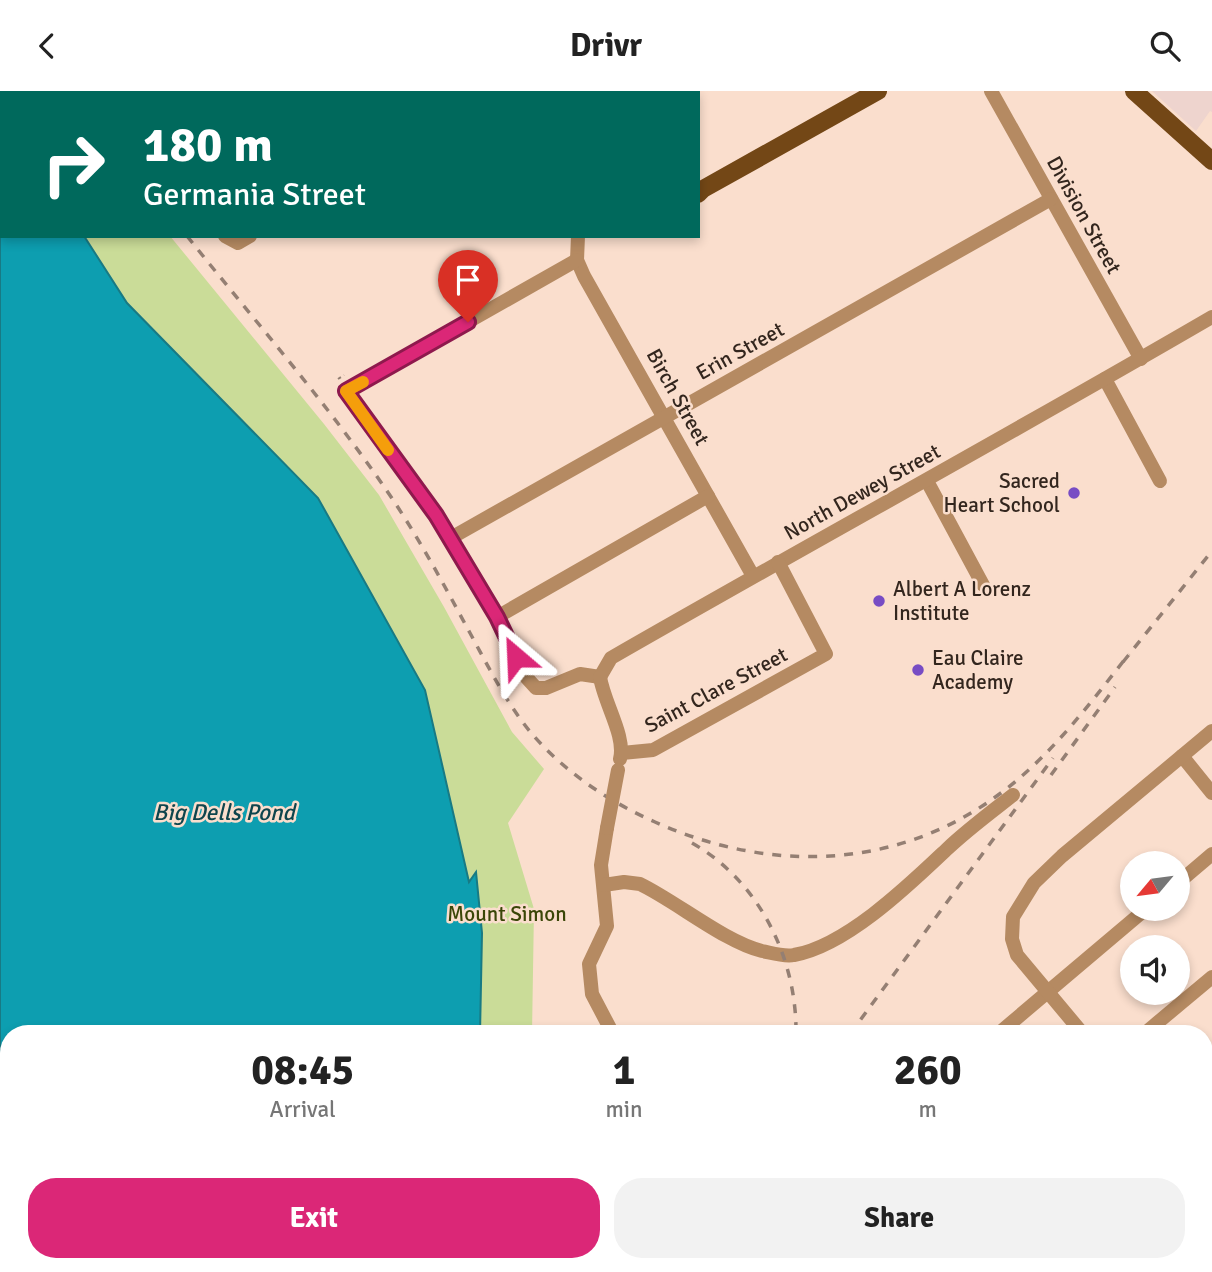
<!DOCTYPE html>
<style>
body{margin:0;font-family:Signika,sans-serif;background:#f2f2f2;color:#222;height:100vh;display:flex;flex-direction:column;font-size:26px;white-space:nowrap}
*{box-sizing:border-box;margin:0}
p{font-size:23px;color:#767676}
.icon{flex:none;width:38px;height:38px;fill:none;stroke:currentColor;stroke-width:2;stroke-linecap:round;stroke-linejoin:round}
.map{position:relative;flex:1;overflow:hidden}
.side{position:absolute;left:0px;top:934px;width:1213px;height:247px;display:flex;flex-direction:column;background:#fff;border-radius:28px 28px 0 0;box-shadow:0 4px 10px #0003}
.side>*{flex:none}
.top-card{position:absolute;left:0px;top:0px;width:700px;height:147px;box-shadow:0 4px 10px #0003;background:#00695c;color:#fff;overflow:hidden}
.needle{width:46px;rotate:241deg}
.controls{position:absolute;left:1120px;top:760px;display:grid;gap:14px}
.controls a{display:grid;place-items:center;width:70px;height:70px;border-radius:50%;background:#fff;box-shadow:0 4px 10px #0003;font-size:35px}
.pin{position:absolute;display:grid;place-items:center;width:60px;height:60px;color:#fff;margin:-72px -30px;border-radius:50% 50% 50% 0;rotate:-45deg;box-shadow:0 0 7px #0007}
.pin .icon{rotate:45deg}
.me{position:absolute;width:77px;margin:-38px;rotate:334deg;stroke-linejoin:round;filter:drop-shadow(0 0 5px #0008)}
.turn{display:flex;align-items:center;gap:24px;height:147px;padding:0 28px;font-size:32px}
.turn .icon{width:91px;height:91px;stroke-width:2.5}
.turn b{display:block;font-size:49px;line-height:60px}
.eta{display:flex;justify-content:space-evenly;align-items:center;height:119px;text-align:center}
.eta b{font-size:42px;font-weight:700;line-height:49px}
.action{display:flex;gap:14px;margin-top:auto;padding:14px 28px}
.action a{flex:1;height:80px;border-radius:28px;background:#db2777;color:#fff;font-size:28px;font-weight:700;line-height:80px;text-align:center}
.action a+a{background:#f2f2f2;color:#222}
header{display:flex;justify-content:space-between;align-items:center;height:91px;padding:0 28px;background:#fff;font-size:32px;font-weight:700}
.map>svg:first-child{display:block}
.commercial{fill:#eed4ce}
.green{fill:#cadc98}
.water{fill:#0d9eb0;stroke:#187a84;stroke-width:2}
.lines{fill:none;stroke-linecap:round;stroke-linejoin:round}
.path{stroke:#917d71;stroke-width:2;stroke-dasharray:3.5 3.5;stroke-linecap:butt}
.minor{stroke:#b58a62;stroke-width:14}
.major{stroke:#734716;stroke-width:18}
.rail{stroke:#947f73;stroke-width:3.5;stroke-dasharray:9 9;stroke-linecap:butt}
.minor-bridge{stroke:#b58a62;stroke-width:14}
.route-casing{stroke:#8e194d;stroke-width:18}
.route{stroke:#db2777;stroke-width:12}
.slow{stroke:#f59e0b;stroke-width:12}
.poi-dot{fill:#774cc4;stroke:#fadecd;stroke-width:2.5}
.labels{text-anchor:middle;stroke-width:5;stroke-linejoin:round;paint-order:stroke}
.street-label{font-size:21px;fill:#33261e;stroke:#fadecd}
.poi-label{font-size:21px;fill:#33261e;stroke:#fadecd;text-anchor:start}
.park-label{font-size:21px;fill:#3a4607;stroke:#fadecd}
.water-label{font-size:23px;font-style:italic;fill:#0e454d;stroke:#fadecd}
</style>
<header><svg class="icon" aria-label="back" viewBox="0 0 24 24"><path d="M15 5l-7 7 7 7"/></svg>Drivr<svg class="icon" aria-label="search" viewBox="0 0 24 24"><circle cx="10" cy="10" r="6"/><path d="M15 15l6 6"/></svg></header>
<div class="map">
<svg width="1212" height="1181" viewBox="0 0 1212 1181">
<rect width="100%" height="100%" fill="#fadecd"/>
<polygon class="commercial" points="1152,0 1212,0 1212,21 1210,20 1196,40"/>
<polygon class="green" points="84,145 170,145 324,333 379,404 444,516 512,641 544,678 508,732 534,818 532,943 480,943 482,842 475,782 469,791 127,212"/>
<polygon class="water" points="0,17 2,145 84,145 127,212 318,407 425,599 469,791 476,781 482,842 480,943 9,943 9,1172 447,1173 446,1181 0,1181"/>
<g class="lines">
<polyline class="path" points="338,288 344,284"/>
<g class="minor">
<polyline points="991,0 1141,268"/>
<polyline points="132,2 135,0"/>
<polyline points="503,2 506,0"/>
<polyline points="225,145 238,152 250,145"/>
<polyline points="578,145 577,169 584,185 753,485"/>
<polyline points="577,169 346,300 364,327 436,424 497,526 526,586 536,597 546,597 580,583 600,586"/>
<polyline points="1105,288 1160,390"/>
<polyline points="927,390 983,494"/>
<polyline points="449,448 1051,108"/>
<polyline points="497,526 708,405"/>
<path d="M600,586l11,-19c200,-115 402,-225 601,-341"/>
<path d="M600,586c4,26 26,59 20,82"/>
<polyline points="622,662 653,659 826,563 778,471"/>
<polyline points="1182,665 1212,702"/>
<polyline points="607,737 601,774 607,835 589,873 592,903 613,943"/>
<polyline points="1178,792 1212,763"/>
<path d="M604,794l20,-3 16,2c37,18 85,58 122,67 10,2 22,6 32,4 52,-9 115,-70 152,-105 21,-20 44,-37 67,-55"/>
<polyline points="998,943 1147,817"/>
<polyline points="1083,943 1017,864 1012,848 1013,826 1034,792 1062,765 1212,640"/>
<polyline points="1144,943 1212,886"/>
<polyline points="1204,1016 1212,1009"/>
<polyline points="1204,1093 1212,1103"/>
<polyline points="1204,1136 1212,1129"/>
<polyline points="613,1181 621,1172"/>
<polyline points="850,1181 861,1172"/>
<polyline points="1001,1181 1012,1172"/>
<polyline points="1150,1181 1160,1172"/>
</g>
<g class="major">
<polyline points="478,0 479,2"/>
<polyline points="1134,0 1212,70"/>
<polyline points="698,103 703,98 878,0"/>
</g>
<g class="rail">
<polyline points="70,0 71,2"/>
<path d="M187,145c67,84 139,166 200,255 31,45 57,94 83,142 19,35 37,71 62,101 34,39 76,67 123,88 111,50 237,49 339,-24 54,-38 94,-92 135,-144"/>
<polyline points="1123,571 1212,460"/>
<polyline points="1051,684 1115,596"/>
<path d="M692,752c67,38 105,115 104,191"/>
<polyline points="850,943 1053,667"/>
<polyline points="670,1181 676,1172"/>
</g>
<polyline class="minor-bridge" points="607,737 618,679"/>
</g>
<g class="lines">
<defs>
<polyline id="route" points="468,231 346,300 436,424 497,526 516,566"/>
</defs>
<use href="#route" class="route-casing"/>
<use href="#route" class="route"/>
<polyline class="slow" points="363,291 346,300 388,359"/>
</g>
<g class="poi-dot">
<circle cx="1074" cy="402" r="7"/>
<circle cx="879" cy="510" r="7"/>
<circle cx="918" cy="579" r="7"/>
</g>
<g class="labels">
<g class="street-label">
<text transform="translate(1084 124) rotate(61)" y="7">Division Street</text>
<text transform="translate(740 260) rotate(-29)" y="7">Erin Street</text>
<text transform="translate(678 306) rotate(61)" y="7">Birch Street</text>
<text transform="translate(862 401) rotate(-29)" y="7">North Dewey Street</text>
<text transform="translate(716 599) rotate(-28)" y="7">Saint Clare Street</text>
</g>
<g class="poi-label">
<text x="1060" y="397" text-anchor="end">Sacred<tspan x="1060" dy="24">Heart School</tspan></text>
<text x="893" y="505">Albert A Lorenz<tspan x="893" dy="24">Institute</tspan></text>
<text x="932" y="574">Eau Claire<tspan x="932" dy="24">Academy</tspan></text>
</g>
<g class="park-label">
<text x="507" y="830">Mount Simon</text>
</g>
<g class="water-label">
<text x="224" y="729">Big Dells Pond</text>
</g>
</g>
</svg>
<div class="controls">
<a><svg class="needle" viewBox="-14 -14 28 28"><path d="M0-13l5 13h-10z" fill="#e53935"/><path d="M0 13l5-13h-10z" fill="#767676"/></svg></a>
<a><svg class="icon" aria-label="sound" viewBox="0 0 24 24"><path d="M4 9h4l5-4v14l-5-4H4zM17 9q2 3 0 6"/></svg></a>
</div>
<div class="pin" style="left:468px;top:231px;background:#d93025"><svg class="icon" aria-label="arrive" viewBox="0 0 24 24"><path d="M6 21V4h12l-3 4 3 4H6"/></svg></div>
<svg class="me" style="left:516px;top:566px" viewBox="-20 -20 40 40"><path d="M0-17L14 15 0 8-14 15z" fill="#db2777" stroke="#fff" stroke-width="4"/></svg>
<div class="top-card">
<div class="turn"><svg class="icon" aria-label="right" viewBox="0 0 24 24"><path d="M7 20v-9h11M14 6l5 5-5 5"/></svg><div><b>180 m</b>Germania Street</div></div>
</div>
<section class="side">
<div class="eta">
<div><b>08:45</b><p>Arrival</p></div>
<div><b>1</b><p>min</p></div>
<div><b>260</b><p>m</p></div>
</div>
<div class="action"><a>Exit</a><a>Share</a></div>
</section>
</div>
